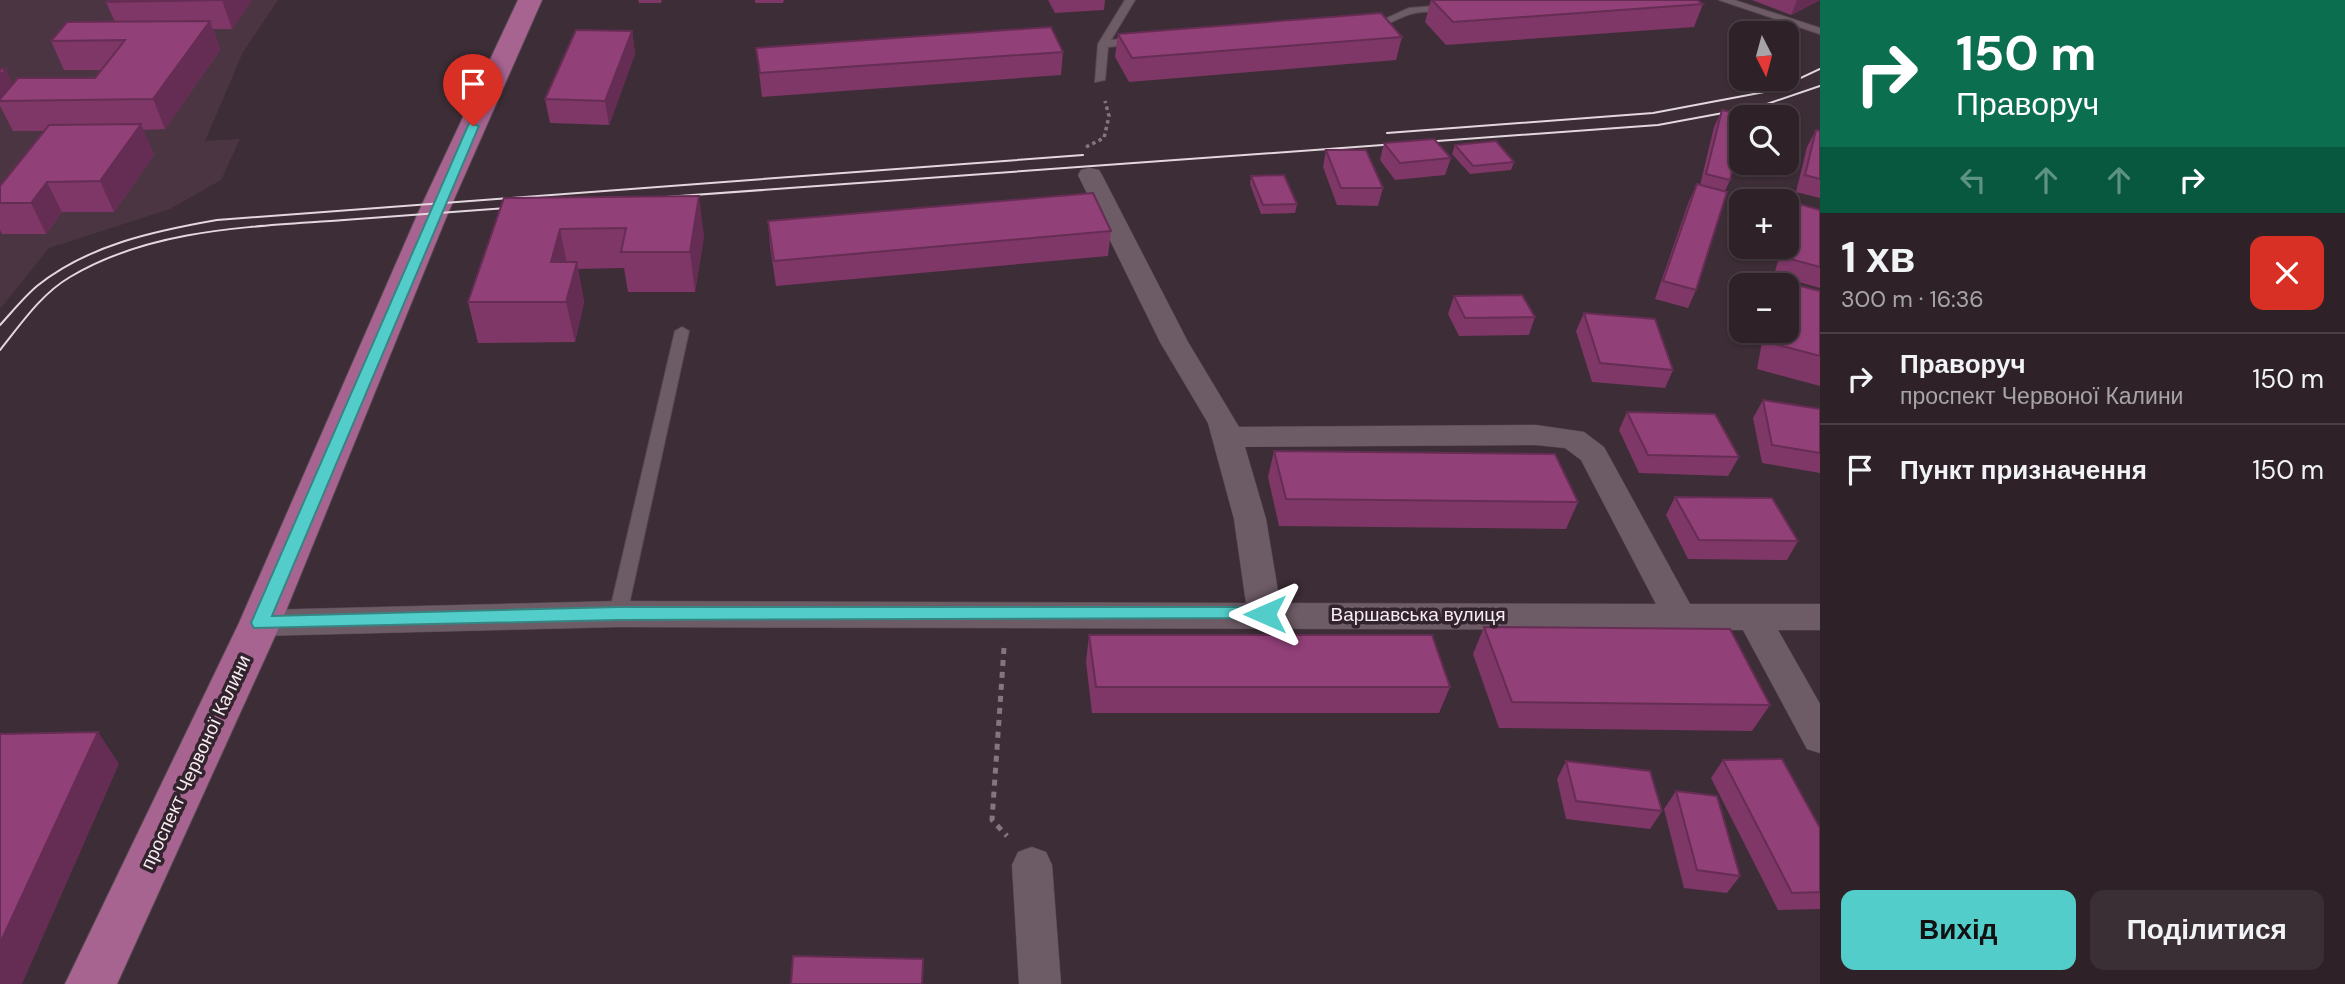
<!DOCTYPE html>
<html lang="uk">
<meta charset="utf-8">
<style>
body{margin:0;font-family:"DM Sans",sans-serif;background:#3a2f34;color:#f1f3f6;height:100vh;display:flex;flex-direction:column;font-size:26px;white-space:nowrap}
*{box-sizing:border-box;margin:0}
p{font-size:23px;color:#a7a4a8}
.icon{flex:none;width:38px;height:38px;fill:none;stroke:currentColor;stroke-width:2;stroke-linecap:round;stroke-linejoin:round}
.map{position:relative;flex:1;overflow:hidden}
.details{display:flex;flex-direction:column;background:#2e2228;width:525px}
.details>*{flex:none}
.hud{background:#0b6e4f;color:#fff;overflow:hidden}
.needle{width:46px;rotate:174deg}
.controls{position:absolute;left:1729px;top:21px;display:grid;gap:14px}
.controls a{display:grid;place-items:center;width:70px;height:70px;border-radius:14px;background:#2e2228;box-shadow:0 2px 5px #0004,0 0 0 2px #493f45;font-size:35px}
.pin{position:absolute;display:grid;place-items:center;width:60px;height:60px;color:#fff;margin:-72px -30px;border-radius:50% 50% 50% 0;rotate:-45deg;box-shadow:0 0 7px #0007}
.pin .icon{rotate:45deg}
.me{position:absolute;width:77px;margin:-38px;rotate:270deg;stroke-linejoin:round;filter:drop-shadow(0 0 5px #0008)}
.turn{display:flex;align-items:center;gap:24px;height:147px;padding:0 21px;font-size:32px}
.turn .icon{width:91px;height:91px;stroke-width:2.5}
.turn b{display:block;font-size:49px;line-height:60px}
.lanes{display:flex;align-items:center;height:66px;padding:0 21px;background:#0003;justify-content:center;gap:35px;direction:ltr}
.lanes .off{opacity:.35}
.round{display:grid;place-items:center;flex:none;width:74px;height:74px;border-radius:14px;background:#3a2f34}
.overview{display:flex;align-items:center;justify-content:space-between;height:119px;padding:0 21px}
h1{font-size:42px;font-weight:700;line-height:52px}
.primary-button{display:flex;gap:14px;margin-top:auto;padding:14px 21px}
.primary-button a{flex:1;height:80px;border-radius:14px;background:#53cdc9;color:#111;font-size:28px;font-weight:700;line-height:80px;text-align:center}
.primary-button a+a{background:#3a2f34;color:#f1f3f6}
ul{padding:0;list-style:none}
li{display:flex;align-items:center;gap:21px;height:91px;padding:0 21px;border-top:2px solid #493f45}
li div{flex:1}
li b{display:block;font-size:26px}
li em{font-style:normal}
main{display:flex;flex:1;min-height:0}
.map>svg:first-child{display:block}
.built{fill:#4b3543}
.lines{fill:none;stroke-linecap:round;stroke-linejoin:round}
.lane-casing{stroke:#564951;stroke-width:2}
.street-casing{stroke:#564951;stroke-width:1}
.primary-casing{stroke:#564951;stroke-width:2}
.path-far1{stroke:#84767e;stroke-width:3.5;stroke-dasharray:3.5 3.5;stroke-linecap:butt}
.path{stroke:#84767e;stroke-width:5;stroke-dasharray:6 6;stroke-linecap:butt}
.lane{fill:#6d5b66;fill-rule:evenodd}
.street{fill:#6d5b66;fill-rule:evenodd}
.primary{fill:#a86491;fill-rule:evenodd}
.tram{stroke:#e4d8df;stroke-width:2}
.wall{fill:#7e3767}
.shaded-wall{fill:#662d54}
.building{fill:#924078;stroke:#662d54;stroke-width:2}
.route{fill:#53cdc9;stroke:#368583;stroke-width:2}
.labels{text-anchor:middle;stroke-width:7;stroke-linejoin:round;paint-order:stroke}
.street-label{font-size:19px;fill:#f7ecf2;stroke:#32232c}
</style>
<main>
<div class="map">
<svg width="1820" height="984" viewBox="0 0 1820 984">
<rect width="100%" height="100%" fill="#3d2d36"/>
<polygon class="built" points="0,0 278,0 243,52 205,141 240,139 221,180 170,209 49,248 0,309"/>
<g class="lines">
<defs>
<g id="lane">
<polygon points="1125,0 1135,0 1111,40 1136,38 1141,41 1136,44 1108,47 1105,80 1095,82 1098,44"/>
<polygon points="1719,0 1734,0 1820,28 1820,34"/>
<path d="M1448,5l4,1v4c-13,3 -28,0 -41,4 -16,4 -32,20 -48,9l5,-3 17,-1 24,-11z"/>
<polygon points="682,327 689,331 627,614 624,619 612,619 609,614 675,331"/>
</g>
<g id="street">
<path d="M1090,168l9,2 3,5 86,167 51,85 297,-2 48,7 20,15 86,157h130v26h-42l42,74v49l-13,-4 -64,-119 -1125,-3 -358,9 -12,-4 -5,-9 5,-9 12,-4 358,-9 628,2 -12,-84 -26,-96 -48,-81 -82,-167 3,-5zM1536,445l29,3 16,12 75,144 -376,-1 -14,-84 -21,-72z"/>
<polygon points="1032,847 1046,852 1052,865 1061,984 1019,984 1012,865 1018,852"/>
</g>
<polygon id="primary" points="518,0 542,0 448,213 281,623 117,984 65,984 239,623 418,213"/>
</defs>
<use href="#lane" class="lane-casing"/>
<use href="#street" class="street-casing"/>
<use href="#primary" class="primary-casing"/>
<polyline class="path-far1" points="1086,147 1104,138 1109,116 1105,101"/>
<polyline class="path" points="1004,648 992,820 1007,836"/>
<use href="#lane" class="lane"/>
<use href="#street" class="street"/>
<use href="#primary" class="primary"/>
<g class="tram">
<polyline points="1387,133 1653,113 1775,90 1820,69"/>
<polyline points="652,198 1658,125 1761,106 1820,86"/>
<path d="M0,325c12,-13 24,-28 37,-39 51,-41 117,-55 180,-66l866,-65"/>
<path d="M0,350c21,-26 41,-56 70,-73 82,-49 182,-50 274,-57 59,-4 117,-9 176,-13"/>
</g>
</g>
<g class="wall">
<polygon points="252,0 232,29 213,29 220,50 165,129 143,130 154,155 114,212 62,212 46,234 2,234 0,230 0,186 44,131 13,131 0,106 0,69 13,84 95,78 102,70 64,70 51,41 115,22 106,2"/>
<polygon points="638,0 662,0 661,3 639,3"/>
<polygon points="755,0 784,0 783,3 755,3"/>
<polygon points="1048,0 1105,0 1104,10 1055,13"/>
<polygon points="1431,0 1697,0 1703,4 1694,27 1446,45 1425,22"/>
<polygon points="1752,0 1820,0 1791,15"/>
<polygon points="632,31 635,54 609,125 550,123 545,99"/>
<polygon points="1118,34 1402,37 1396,60 1129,82 1115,57"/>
<polygon points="756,48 1063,52 1061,75 762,97"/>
<polygon points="1722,110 1730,180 1725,191 1696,290 1688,308 1655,299 1689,201 1697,184 1700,185 1714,127"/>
<polygon points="1816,130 1820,131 1820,198 1796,192 1807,147"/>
<polygon points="1384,143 1451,158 1445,175 1395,180 1380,160"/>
<polygon points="1455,145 1514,162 1511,170 1470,174 1452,154"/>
<polygon points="1326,150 1383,188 1378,206 1337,205 1323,167"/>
<polygon points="1251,176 1297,204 1295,213 1261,214 1250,184"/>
<polygon points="504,198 704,236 695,292 628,292 624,268 578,269 584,302 575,342 478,343 468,302"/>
<polygon points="1799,204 1820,210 1820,288 1774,275 1782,247 1787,247 1787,232 1790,222"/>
<polygon points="768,221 1111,231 1108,256 776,286 770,246"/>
<polygon points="1781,281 1820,291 1820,386 1757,369 1764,331 1787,331 1787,285 1779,285"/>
<polygon points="1454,296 1535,317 1529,335 1459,336 1448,314"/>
<polygon points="1584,313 1673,370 1665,388 1592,382 1576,331"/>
<polygon points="1763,400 1820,409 1820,473 1762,463 1753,418"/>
<polygon points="1627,412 1739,457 1728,476 1639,473 1619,430"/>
<polygon points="1274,451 1578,502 1566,529 1279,526 1268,477"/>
<polygon points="1675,497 1798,541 1787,560 1688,559 1666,515"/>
<polygon points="1484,627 1770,705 1752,731 1499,728 1473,654"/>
<polygon points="1089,635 1450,687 1439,713 1092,713 1086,662"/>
<polygon points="1723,760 1820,828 1820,909 1778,910 1711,778"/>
<polygon points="1566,761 1662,811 1650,829 1566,819 1557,779"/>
<polygon points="1676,791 1740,876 1727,893 1684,888 1664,809"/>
</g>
<g class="shaded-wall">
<polygon points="222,0 252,0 232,29"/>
<polygon points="1797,0 1820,0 1791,15"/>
<polygon points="210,21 220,50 165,129 153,99"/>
<polygon points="632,31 635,54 609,125 605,101"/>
<polygon points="6,69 14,86 0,101 0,75"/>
<polygon points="141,124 154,155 114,212 100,181"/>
<polygon points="47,182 62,212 46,234 31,203"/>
<polygon points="699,196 704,236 695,292 690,252"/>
<polygon points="560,229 568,269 559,302 551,262"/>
<polygon points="577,262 584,302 575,342 566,302"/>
<polygon points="98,732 119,764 22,984 0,984 0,943"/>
</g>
<g class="building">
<polygon points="108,0 223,0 106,2"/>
<polygon points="1432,0 1697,0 1703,4 1453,22"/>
<polygon points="1381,13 1402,37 1132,58 1118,34"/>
<polygon points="210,21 153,99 0,101 0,99 18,78 95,78 125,40 51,41 67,22"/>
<polygon points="1051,27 1063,52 760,73 756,48"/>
<polygon points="576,30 632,31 605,101 545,99"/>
<polygon points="0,69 6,69 0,75"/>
<polygon points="1722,110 1744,115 1744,117 1741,117 1741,128 1730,180 1706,174"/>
<polygon points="141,124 100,181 47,182 31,203 0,203 0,186 49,125"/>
<polygon points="1816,130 1820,131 1820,179 1805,175"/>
<polygon points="1434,139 1451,158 1400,163 1384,143"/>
<polygon points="1496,141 1514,162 1473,166 1455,145"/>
<polygon points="1326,150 1366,150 1383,188 1341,188"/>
<polygon points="1284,175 1297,204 1263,205 1251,176"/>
<polygon points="1697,184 1727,192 1696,290 1663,281"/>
<polygon points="1093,193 1111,231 774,261 768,221"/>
<polygon points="699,196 690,252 621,252 626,228 560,229 551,262 577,262 566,302 468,302 504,198"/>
<polygon points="1799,204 1820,210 1820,267 1783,257"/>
<polygon points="1781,281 1820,291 1820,356 1771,343 1773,331 1787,331 1787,285 1780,285"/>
<polygon points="1522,295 1535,317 1465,318 1454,296"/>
<polygon points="1584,313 1655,319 1673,370 1600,363"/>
<polygon points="1763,400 1820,409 1820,453 1772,445"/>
<polygon points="1627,412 1715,414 1739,457 1648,455"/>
<polygon points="1274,451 1555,454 1578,502 1286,499"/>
<polygon points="1675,497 1772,498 1798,541 1699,540"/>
<polygon points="1484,627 1730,629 1770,705 1512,702"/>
<polygon points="1089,635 1432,635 1450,687 1096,687"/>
<polygon points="98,732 0,943 0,734"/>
<polygon points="1782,759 1820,828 1820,892 1792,893 1723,760"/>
<polygon points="1566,761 1650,771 1662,811 1576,801"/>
<polygon points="1676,791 1717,796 1740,876 1697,870"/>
<polygon points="793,956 923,959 922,984 791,984"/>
</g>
<polygon class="route" points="469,123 479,126 272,616 618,607 1265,607 1272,609 1274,614 1272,618 618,620 254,628 251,623"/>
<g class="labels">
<g class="street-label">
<text x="1418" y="621">Варшавська вулиця</text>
<text transform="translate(195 762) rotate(-65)" y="7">проспект Червоної Калини</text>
</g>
</g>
</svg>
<div class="controls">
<a><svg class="needle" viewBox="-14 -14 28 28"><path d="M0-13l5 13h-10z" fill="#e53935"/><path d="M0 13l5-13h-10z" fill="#a7a4a8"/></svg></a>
<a><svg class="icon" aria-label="search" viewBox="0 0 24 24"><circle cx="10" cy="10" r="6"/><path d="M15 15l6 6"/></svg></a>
<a>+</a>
<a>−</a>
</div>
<div class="pin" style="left:473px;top:126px;background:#d93025"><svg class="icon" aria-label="arrive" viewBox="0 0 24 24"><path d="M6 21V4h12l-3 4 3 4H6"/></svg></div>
<svg class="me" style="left:1265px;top:614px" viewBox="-20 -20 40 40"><path d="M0-17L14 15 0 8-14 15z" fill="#53cdc9" stroke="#fff" stroke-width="4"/></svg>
</div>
<section class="details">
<div class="hud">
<div class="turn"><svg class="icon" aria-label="right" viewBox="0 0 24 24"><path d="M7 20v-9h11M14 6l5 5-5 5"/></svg><div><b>150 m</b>Праворуч</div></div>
<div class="lanes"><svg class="icon off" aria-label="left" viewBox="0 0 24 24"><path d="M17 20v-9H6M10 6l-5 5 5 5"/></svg><svg class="icon off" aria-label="ahead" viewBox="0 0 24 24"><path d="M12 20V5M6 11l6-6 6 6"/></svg><svg class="icon off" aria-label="ahead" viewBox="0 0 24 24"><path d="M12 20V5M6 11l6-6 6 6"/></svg><svg class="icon" aria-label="right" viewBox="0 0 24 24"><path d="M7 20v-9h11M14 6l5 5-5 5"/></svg></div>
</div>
<div class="overview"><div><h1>1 хв</h1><p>300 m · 16:36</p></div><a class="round" style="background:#d93025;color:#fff"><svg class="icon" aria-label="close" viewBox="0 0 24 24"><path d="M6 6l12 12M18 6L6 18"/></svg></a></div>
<ul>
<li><svg class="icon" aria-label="right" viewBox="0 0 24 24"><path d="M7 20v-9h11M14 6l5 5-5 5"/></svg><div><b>Праворуч</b><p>проспект Червоної Калини</p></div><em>150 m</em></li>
<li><svg class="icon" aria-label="arrive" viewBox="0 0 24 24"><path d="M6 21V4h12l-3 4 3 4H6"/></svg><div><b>Пункт призначення</b></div><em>150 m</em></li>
</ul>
<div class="primary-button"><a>Вихід</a><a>Поділитися</a></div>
</section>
</main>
